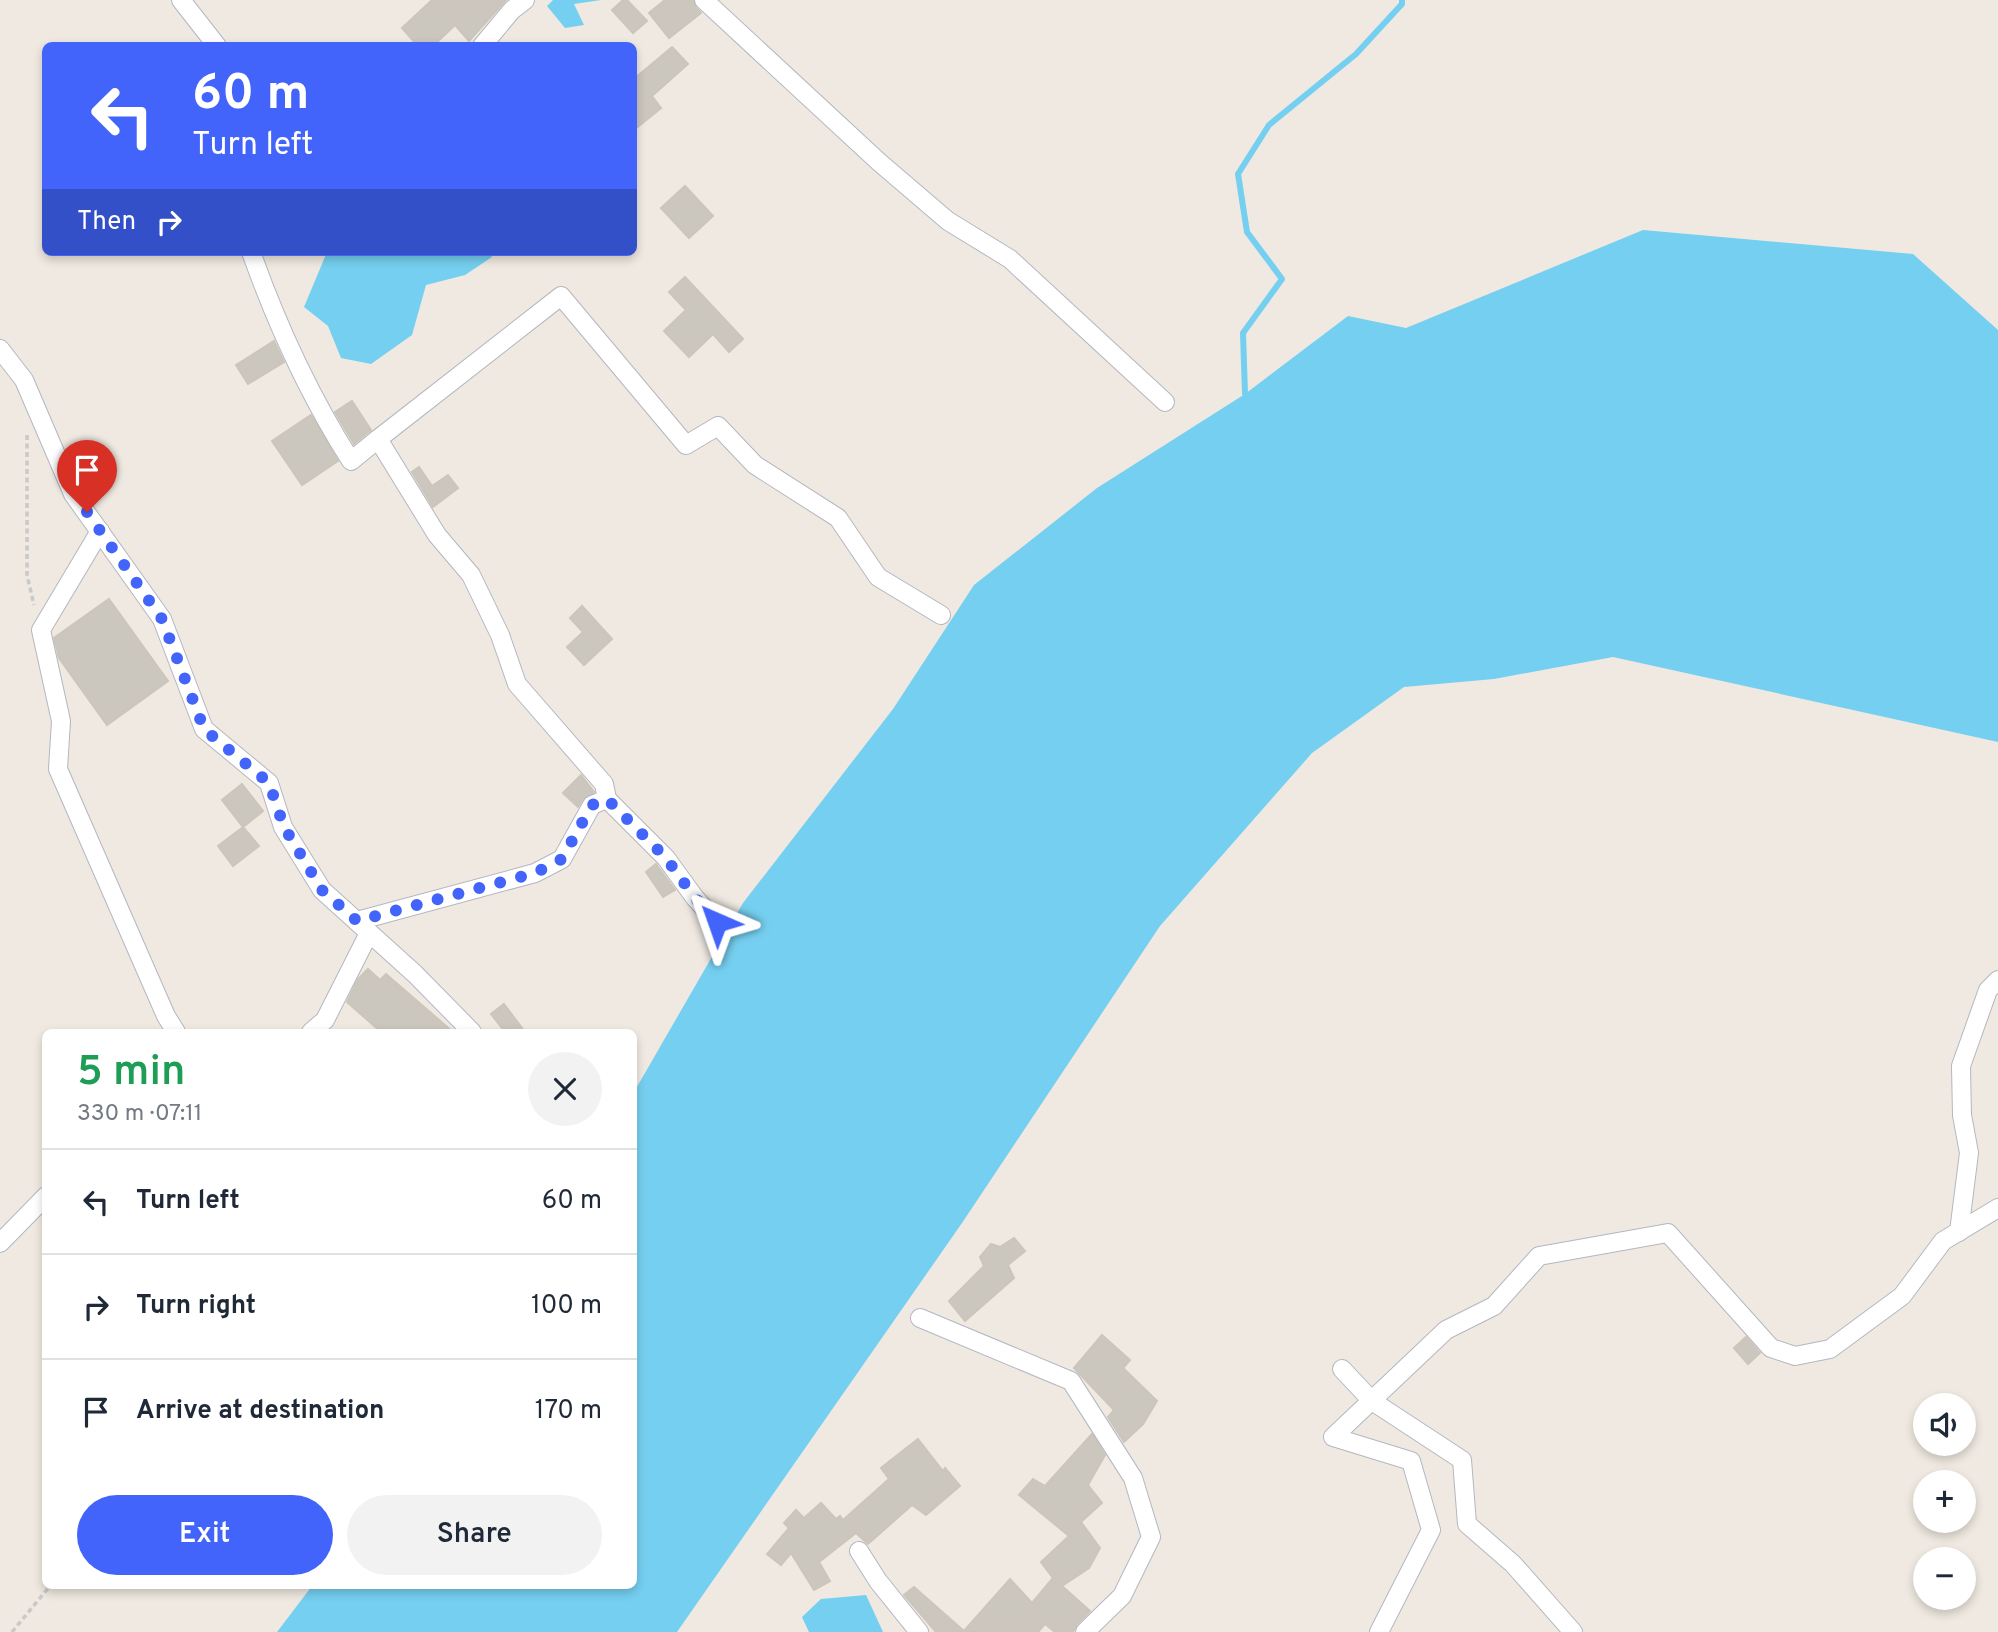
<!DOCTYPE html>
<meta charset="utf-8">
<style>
body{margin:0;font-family:Overpass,sans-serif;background:#f2f2f3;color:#1f2937;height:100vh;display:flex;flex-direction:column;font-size:26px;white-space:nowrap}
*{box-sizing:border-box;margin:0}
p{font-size:23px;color:#747a83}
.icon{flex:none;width:38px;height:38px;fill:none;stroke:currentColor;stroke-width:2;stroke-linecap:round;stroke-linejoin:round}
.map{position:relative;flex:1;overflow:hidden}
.side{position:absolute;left:42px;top:1029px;width:595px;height:560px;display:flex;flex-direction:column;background:#fff;border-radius:10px;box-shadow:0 4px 10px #0003}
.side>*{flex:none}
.top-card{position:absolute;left:42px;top:42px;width:595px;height:214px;border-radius:10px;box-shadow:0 4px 10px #0003;background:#4264fb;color:#fff;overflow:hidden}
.controls{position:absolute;left:1913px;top:1393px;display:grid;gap:14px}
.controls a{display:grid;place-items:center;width:63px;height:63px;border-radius:50%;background:#fff;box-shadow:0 4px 10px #0003;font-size:35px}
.pin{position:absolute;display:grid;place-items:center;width:60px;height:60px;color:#fff;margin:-72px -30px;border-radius:50% 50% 50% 0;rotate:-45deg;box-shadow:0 0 7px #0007}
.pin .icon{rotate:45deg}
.me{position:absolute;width:77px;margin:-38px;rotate:317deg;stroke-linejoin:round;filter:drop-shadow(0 0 5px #0008)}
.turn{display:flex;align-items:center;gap:24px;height:147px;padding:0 35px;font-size:32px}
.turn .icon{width:91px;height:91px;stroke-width:2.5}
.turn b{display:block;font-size:49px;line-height:60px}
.then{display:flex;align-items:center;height:66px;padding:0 35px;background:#0003;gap:14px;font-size:26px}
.round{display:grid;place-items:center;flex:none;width:74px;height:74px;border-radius:37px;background:#f2f2f3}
.head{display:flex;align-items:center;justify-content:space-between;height:119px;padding:0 35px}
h1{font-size:42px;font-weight:600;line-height:52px;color:#1e9e55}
.action{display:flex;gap:14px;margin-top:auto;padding:14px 35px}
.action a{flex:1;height:80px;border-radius:42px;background:#4264fb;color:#fff;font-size:28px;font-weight:600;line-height:80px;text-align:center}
.action a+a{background:#f2f2f3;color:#1f2937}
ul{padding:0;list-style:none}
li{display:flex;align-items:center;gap:21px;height:105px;padding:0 35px;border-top:2px solid #e0e1e3}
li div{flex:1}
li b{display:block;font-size:26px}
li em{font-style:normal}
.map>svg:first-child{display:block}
.water{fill:#75cff0}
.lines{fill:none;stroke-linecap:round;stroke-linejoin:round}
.stream{stroke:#75cff0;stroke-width:6}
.building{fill:#cbc7bf;stroke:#cbc5ba;stroke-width:2}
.street-casing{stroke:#b4b7c1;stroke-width:20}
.path{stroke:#c9c9c9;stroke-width:3.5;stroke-dasharray:5 3.5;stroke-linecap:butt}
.street{stroke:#fff;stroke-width:18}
.route{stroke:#4264fb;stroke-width:12;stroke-dasharray:0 21.6}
</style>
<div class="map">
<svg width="1998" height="1632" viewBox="0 0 1998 1632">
<rect width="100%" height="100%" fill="#efe9e1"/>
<g class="water">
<polygon points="553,0 601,0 574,4 584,25 565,28 547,6"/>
<polygon points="1643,230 1913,254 1998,330 1998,742 1613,657 1494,679 1404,687 1312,753 1160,926 962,1223 677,1632 277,1632 312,1586 634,1586 634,1092 743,903 893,709 974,585 1097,488 1245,394 1348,316 1406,328"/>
<polygon points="327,252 489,252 492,257 465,275 426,285 412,335 371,364 341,358 328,326 304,307"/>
<polygon points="866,1595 883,1632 809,1632 802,1617 821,1599"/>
</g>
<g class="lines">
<polyline class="stream" points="1249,396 1245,394 1243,333 1282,279 1247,232 1238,174 1269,125 1356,54 1402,4 1402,0"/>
</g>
<g class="building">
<polygon points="432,0 506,0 469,41 455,25 433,46 418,46 402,28"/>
<polygon points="623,0 627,0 647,21 633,33 612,10"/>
<polygon points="665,0 693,0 696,8 701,13 669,38 649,13"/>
<polygon points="672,47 688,64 652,96 661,108 634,130 634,79"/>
<polygon points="685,186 713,216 689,238 661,208"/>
<polygon points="685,277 743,339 729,352 713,334 689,357 664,331 686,310 669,292"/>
<polygon points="274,341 284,362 248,384 236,365"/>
<polygon points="352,401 371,430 354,444 335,412"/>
<polygon points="311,415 338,461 302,485 272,441"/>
<polygon points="419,467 432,486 448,475 458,488 433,507 412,472"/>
<polygon points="109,599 168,681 107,725 59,658 54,638"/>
<polygon points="582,606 612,639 584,665 567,647 583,632 570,618"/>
<polygon points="581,775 594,792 583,799 578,807 563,793"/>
<polygon points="242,784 263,811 243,827 222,800"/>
<polygon points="243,827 259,846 233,866 218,846"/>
<polygon points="656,864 675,890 663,897 646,872"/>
<polygon points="368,969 380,980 386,974 453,1032 381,1032 347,1002 358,979"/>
<polygon points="504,1004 525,1032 505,1032 491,1014"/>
<polygon points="1014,1238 1025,1251 1008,1265 1014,1278 965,1321 949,1301 984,1266 980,1257 991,1244 1000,1247"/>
<polygon points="1102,1335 1130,1360 1123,1368 1157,1401 1143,1424 1124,1442 1108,1417 1114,1410 1074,1368"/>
<polygon points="1746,1337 1760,1353 1748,1364 1734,1348"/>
<polygon points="1092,1434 1105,1455 1088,1485 1102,1503 1081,1522 1100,1548 1089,1568 1062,1586 1090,1611 1077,1624 1073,1632 1055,1632 1045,1624 1038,1632 936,1632 904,1595 914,1587 964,1631 1010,1579 1032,1603 1053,1578 1041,1562 1069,1536 1019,1495 1033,1479 1045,1486"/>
<polygon points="918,1439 943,1471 945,1468 960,1486 926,1515 912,1505 868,1544 856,1533 819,1562 830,1581 814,1590 791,1553 781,1565 767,1554 789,1528 784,1523 796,1510 804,1518 821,1503 836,1519 840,1516 843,1520 889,1479 881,1468"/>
</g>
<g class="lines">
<defs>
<g id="street">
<polyline points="181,0 217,46"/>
<polyline points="704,0 879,162 948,221 1010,259 1165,402"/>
<polyline points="482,46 512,10 525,0"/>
<path d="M251,252c26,73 58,143 100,209l27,-22"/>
<polyline points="0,349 24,380 73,494 162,619 204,729 269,783 283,827 322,890 415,974 472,1032"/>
<polyline points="100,531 41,630 61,721 58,769 166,1016 176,1032"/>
<polyline points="607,799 604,784 517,684 500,635 471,575 437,535 378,439 561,296 686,445 718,426 755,465 838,518 878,577 941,615"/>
<polyline points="357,921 535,873 562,859 592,805 607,799 666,858 695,898 717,922"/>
<polyline points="311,1032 325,1020 369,933"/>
<polyline points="1959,1232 1969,1153 1962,1115 1961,1066 1988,990 1998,980"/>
<polyline points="0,1243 46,1196"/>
<polyline points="920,1318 1071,1381 1133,1478 1151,1537 1122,1596 1085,1632"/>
<polyline points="1342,1369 1372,1401 1462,1460 1467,1524 1513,1564 1573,1632"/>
<polyline points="859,1551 878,1581 919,1632"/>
<polyline points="1379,1632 1431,1530 1411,1461 1333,1437 1446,1330 1494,1306 1539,1256 1668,1233 1771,1348 1795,1356 1830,1349 1902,1296 1943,1241 1998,1208"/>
</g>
</defs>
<use href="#street" class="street-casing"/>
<g class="path">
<polyline points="27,435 27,575 34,605"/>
<polyline points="12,1632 50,1586"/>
</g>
<use href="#street" class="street"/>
</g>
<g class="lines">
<polyline class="route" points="87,512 162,619 204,729 269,783 284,827 322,890 357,921 535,873 562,859 592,805 607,799 666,858 695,898 717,922"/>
</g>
</svg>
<div class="controls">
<a><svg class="icon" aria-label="sound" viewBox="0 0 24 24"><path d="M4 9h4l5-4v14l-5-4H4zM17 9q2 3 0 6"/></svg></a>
<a>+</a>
<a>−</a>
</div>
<div class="pin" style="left:87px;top:512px;background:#d93025"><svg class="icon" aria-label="arrive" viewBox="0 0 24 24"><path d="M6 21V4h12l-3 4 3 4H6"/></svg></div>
<svg class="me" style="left:717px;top:922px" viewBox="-20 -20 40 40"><path d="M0-17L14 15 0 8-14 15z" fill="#4264fb" stroke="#fff" stroke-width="4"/></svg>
<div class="top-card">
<div class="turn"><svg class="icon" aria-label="left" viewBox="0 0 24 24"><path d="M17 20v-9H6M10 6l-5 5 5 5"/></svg><div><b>60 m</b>Turn left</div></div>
<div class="then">Then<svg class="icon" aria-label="right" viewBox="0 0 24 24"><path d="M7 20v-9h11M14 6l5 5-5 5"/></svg></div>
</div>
<section class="side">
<div class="head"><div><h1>5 min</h1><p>330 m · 07:11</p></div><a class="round"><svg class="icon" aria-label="close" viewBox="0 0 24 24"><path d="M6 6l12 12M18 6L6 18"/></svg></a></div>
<ul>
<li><svg class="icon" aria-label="left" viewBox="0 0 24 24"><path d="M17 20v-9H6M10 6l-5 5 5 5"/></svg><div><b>Turn left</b></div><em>60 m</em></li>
<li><svg class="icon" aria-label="right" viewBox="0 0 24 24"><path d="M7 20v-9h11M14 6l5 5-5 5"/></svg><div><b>Turn right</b></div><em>100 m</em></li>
<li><svg class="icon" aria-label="arrive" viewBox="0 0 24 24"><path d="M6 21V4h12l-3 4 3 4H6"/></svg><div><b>Arrive at destination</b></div><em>170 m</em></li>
</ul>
<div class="action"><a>Exit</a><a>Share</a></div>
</section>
</div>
